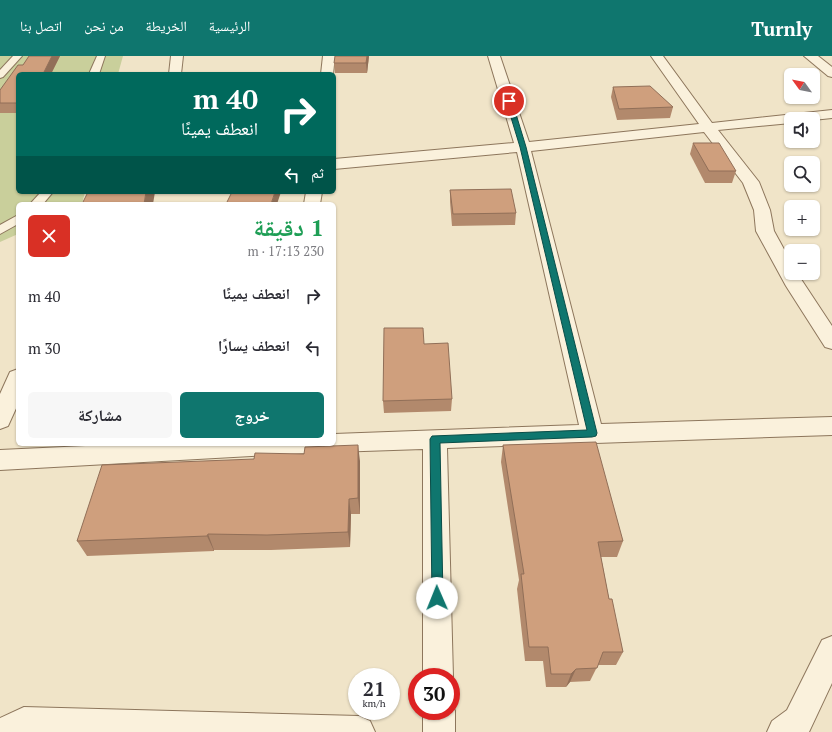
<!DOCTYPE html>
<html lang="ar">
<meta charset="utf-8">
<style>
body{margin:0;font-family:"PT Serif","Noto Naskh Arabic",serif;background:#f7f7f7;color:#2b2b33;direction:rtl;height:100vh;display:flex;flex-direction:column;font-size:15px;white-space:nowrap}
*{box-sizing:border-box;margin:0}
p{font-size:13px;color:#7c7c81}
.icon{flex:none;width:22px;height:22px;fill:none;stroke:currentColor;stroke-width:2;stroke-linecap:round;stroke-linejoin:round}
.map{position:relative;flex:1;overflow:hidden;direction:ltr}
.panel{position:absolute;left:16px;top:146px;width:320px;height:244px;display:flex;flex-direction:column;background:#fff;border-radius:6px;box-shadow:0 1px 3px #0004;direction:rtl}
.panel>*{flex:none}
.banner{position:absolute;left:16px;top:16px;width:320px;height:122px;border-radius:6px;box-shadow:0 1px 3px #0004;direction:rtl;background:#00695c;color:#fff;overflow:hidden}
.needle{width:26px;rotate:303deg}
.tools{position:absolute;left:784px;top:12px;display:grid;gap:8px}
.tools a{display:grid;place-items:center;width:36px;height:36px;border-radius:6px;background:#fff;box-shadow:0 1px 3px #0004;font-size:20px}
.speed{position:absolute;left:348px;top:612px;display:flex;gap:8px;font-size:20px;font-weight:700;text-align:center}
.speed>*{display:grid;place-content:center;width:52px;height:52px;border-radius:50%;background:#fff;box-shadow:0 1px 3px #0004;line-height:1}
.speed small{font-size:10px;font-weight:400}
.speed .limit{border:6px solid #d22;background:#fff;color:#111}
.pin{position:absolute;display:grid;place-items:center;width:34px;height:34px;color:#fff;margin:-17px;border:2px solid #fff;border-radius:50%;box-shadow:0 1px 4px #0007}
.me{position:absolute;width:44px;margin:-22px;rotate:359deg;stroke-linejoin:round;filter:drop-shadow(0 0 3px #0008)}
.turn{display:flex;align-items:center;gap:14px;height:84px;padding:0 12px;font-size:18px}
.turn .icon{width:52px;height:52px;stroke-width:2.5}
.turn b{display:block;font-size:28px;line-height:34px}
.then{display:flex;align-items:center;height:38px;padding:0 12px;background:#0003;gap:8px;font-size:15px}
.round{display:grid;place-items:center;flex:none;width:42px;height:42px;border-radius:6px;background:#f7f7f7}
.overview{display:flex;align-items:center;justify-content:space-between;height:68px;padding:0 12px}
h1{font-size:24px;font-weight:700;line-height:30px;color:#1e9e55}
.button{display:flex;gap:8px;margin-top:auto;padding:8px 12px}
.button a{flex:1;height:46px;border-radius:6px;background:#0f766e;color:#fff;font-size:16px;font-weight:700;line-height:46px;text-align:center}
.button a+a{background:#f7f7f7;color:#2b2b33}
ul{padding:0;list-style:none}
li{display:flex;align-items:center;gap:12px;height:52px;padding:0 12px}
li div{flex:1}
li b{display:block;font-size:15px}
li em{font-style:normal}
header{display:flex;align-items:center;gap:24px;box-sizing:border-box;height:56px;padding:0 20px;background:#0f766e;color:#fff}
header strong{font-size:19px}
nav{display:flex;gap:22px;margin-inline-start:auto;font-size:14px}
.map>svg:first-child{display:block}
.green{fill:#c9cf9b}
.lines{fill:none;stroke-linecap:round;stroke-linejoin:round}
.service-casing{stroke:#8d765c;stroke-width:2}
.minor-casing{stroke:#8d765c;stroke-width:2}
.service{fill:#faf1dc;fill-rule:evenodd}
.minor{fill:#faf1dc;fill-rule:evenodd}
.wall{fill:#b2896c}
.shaded-wall{fill:#916f58}
.building{fill:#cf9f7d;stroke:#916f58}
.route{fill:#0f766e;stroke:#0a4d48}
</style>
<header>
<strong>Turnly</strong>
<nav><a>الرئيسية</a><a>الخريطة</a><a>من نحن</a><a>اتصل بنا</a></nav>
</header>
<div class="map">
<svg width="832" height="676" viewBox="0 0 832 676">
<rect width="100%" height="100%" fill="#f0e4c8"/>
<polygon class="green" points="0,0 123,0 118,18 18,18 18,136 85,136 82,148 18,148 18,178 0,186"/>
<g class="lines">
<defs>
<g id="service">
<polygon points="13,0 22,0 3,21 0,22 0,14"/>
<polygon points="97,0 105,0 99,18 89,18"/>
<polygon points="41,136 53,136 43,148 30,148"/>
<polygon points="18,159 18,168 0,178 0,169"/>
</g>
<g id="minor">
<polygon points="171,0 183,0 181,18 169,18"/>
<polygon points="323,0 335,0 333,18 321,18"/>
<polygon points="488,0 500,0 529,86 699,68 651,0 663,0 712,67 832,54 832,62 813,64 791,63 791,67 718,74 759,126 770,154 774,175 791,206 791,217 797,217 832,270 832,293 825,291 786,230 756,175 754,154 743,127 704,76 531,95 601,368 832,361 832,379 447,392 453,621 451,626 451,621 423,621 423,393 334,396 326,393 323,388 334,388 334,378 579,369 517,96 334,113 334,103 514,87"/>
<polygon points="804,0 818,0 832,11 832,21 828,20"/>
<polygon points="306,136 322,136 320,148 304,148"/>
<polygon points="18,313 18,348 8,370 0,373 0,338 10,316"/>
<polygon points="128,388 320,388 316,394 308,397 0,414 0,394"/>
<polygon points="832,580 832,627 809,676 767,676 772,665 787,654 822,584"/>
<polygon points="451,646 455,655 455,676 423,676 423,655 451,655"/>
<polygon points="24,651 359,660 370,665 375,676 0,676 0,662"/>
</g>
</defs>
<use href="#service" class="service-casing"/>
<use href="#minor" class="minor-casing"/>
<use href="#service" class="service"/>
<use href="#minor" class="minor"/>
</g>
<g class="wall">
<polygon points="29,0 60,0 51,18 18,18 18,57 0,57 0,34 23,9"/>
<polygon points="369,0 367,17 335,17 334,7"/>
<polygon points="613,31 673,51 670,62 617,64 611,41"/>
<polygon points="693,87 736,115 732,127 705,127 690,98"/>
<polygon points="450,134 516,157 515,169 452,170 450,146"/>
<polygon points="424,288 452,343 451,355 384,357 383,345"/>
<polygon points="503,389 623,485 617,501 601,501 609,543 623,596 616,609 598,609 590,625 570,626 566,631 546,631 543,605 525,605 517,533 519,524 501,406"/>
<polygon points="360,405 360,458 351,458 350,491 271,494 214,494 214,495 87,500 77,485"/>
</g>
<g class="shaded-wall">
<polygon points="52,0 60,0 51,18 43,18"/>
<polygon points="367,0 369,0 367,17 366,7"/>
<polygon points="146,136 155,136 153,148 144,148"/>
<polygon points="275,136 281,136 277,148 271,148"/>
<polygon points="358,389 360,405 360,458 358,442"/>
<polygon points="349,443 351,458 350,491 348,476"/>
<polygon points="208,478 214,494 214,495 207,480"/>
<polygon points="576,613 570,626 566,631 571,618"/>
</g>
<g class="building">
<polygon points="29,0 52,0 43,18 18,18 18,47 0,47 0,34 18,9 23,9"/>
<polygon points="335,0 367,0 366,7 334,7"/>
<polygon points="650,30 673,51 619,53 613,31"/>
<polygon points="693,87 719,87 736,115 709,115"/>
<polygon points="511,133 516,157 453,158 450,134"/>
<polygon points="88,136 146,136 144,148 82,148"/>
<polygon points="232,136 275,136 271,148 226,148"/>
<polygon points="384,272 423,272 424,288 448,287 452,343 383,345"/>
<polygon points="596,386 623,485 598,486 609,543 612,543 623,596 603,596 597,612 576,613 571,618 551,618 548,591 529,591 521,518 524,518 503,389"/>
<polygon points="358,389 358,442 349,443 348,476 267,479 208,478 207,480 77,485 102,409 254,403 255,397 304,398 305,391"/>
</g>
<polygon class="route" points="509,44 512,45 526,91 597,377 596,380 592,381 440,387 443,542 441,545 437,547 433,545 432,542 430,383 432,380 587,374 520,91 506,45"/>
</svg>
<div class="tools">
<a><svg class="needle" viewBox="-14 -14 28 28"><path d="M0-13l5 13h-10z" fill="#e53935"/><path d="M0 13l5-13h-10z" fill="#7c7c81"/></svg></a>
<a><svg class="icon" aria-label="sound" viewBox="0 0 24 24"><path d="M4 9h4l5-4v14l-5-4H4zM17 9q2 3 0 6"/></svg></a>
<a><svg class="icon" aria-label="search" viewBox="0 0 24 24"><circle cx="10" cy="10" r="6"/><path d="M15 15l6 6"/></svg></a>
<a>+</a>
<a>−</a>
</div>
<div class="speed"><div>21<small>km/h</small></div><div class="limit">30</div></div>
<div class="pin" style="left:509px;top:45px;background:#d93025"><svg class="icon" aria-label="arrive" viewBox="0 0 24 24"><path d="M6 21V4h12l-3 4 3 4H6"/></svg></div>
<svg class="me" style="left:437px;top:542px" viewBox="-20 -20 40 40"><circle r="19" fill="#fff"/><path d="M0-13L10 11 0 6-10 11z" fill="#0f766e"/></svg>
<div class="banner">
<div class="turn"><svg class="icon" aria-label="right" viewBox="0 0 24 24"><path d="M7 20v-9h11M14 6l5 5-5 5"/></svg><div><b>40 m</b>انعطف يمينًا</div></div>
<div class="then">ثم<svg class="icon" aria-label="left" viewBox="0 0 24 24"><path d="M17 20v-9H6M10 6l-5 5 5 5"/></svg></div>
</div>
<section class="panel">
<div class="overview"><div><h1>1 دقيقة</h1><p>230 m · 17:13</p></div><a class="round" style="background:#d93025;color:#fff"><svg class="icon" aria-label="close" viewBox="0 0 24 24"><path d="M6 6l12 12M18 6L6 18"/></svg></a></div>
<ul>
<li><svg class="icon" aria-label="right" viewBox="0 0 24 24"><path d="M7 20v-9h11M14 6l5 5-5 5"/></svg><div><b>انعطف يمينًا</b></div><em>40 m</em></li>
<li><svg class="icon" aria-label="left" viewBox="0 0 24 24"><path d="M17 20v-9H6M10 6l-5 5 5 5"/></svg><div><b>انعطف يسارًا</b></div><em>30 m</em></li>
</ul>
<div class="button"><a>خروج</a><a>مشاركة</a></div>
</section>
</div>
